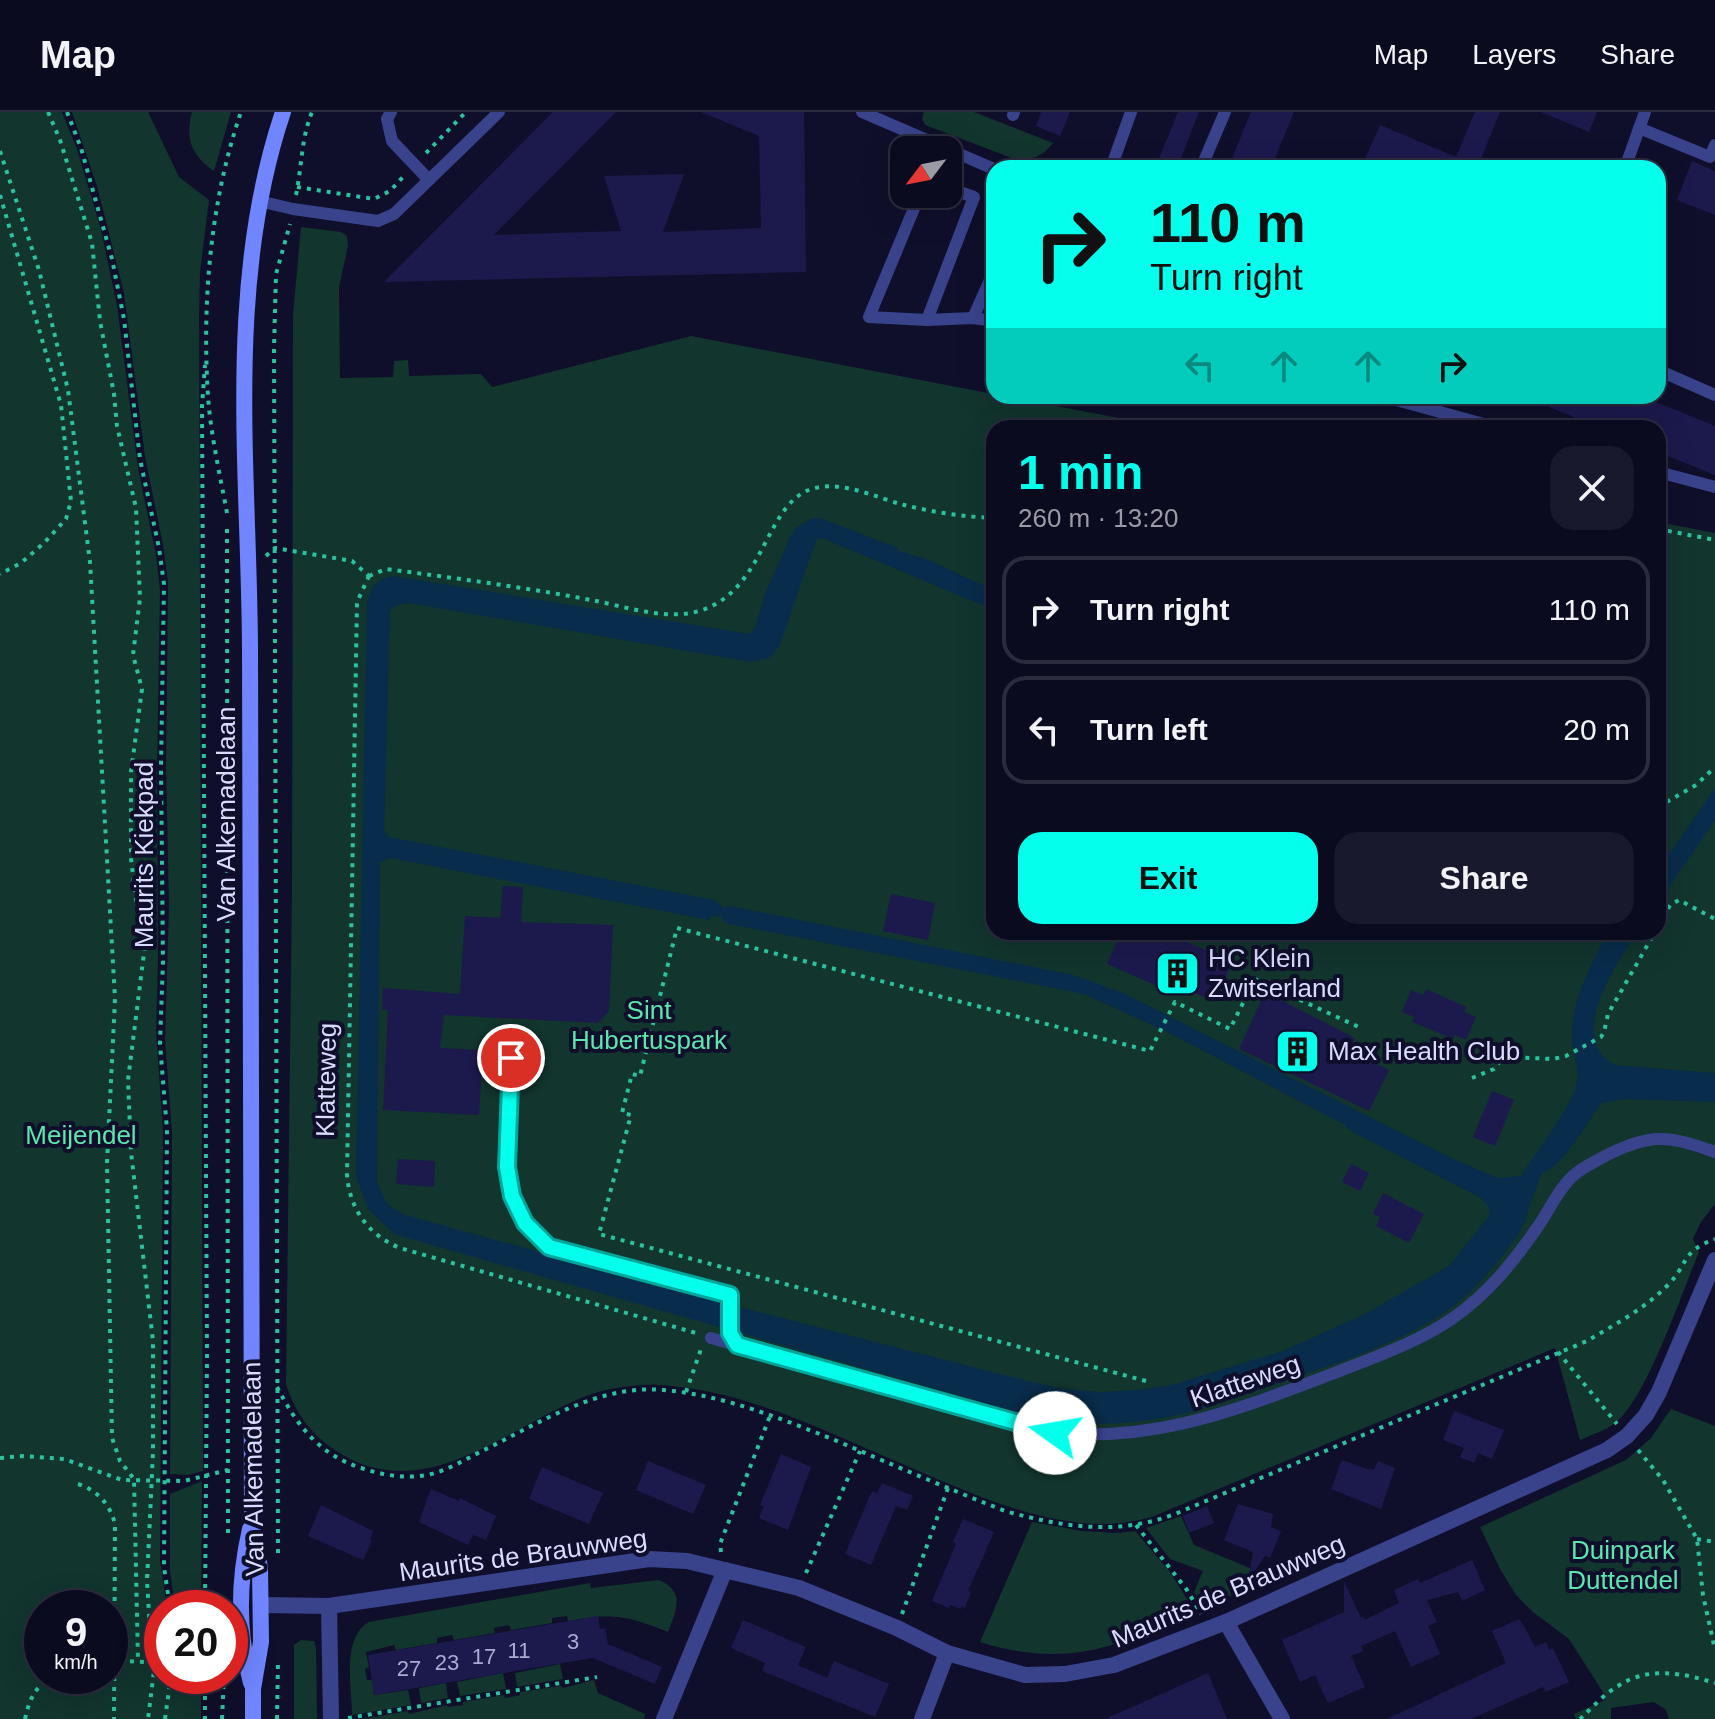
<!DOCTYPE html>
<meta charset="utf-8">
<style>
body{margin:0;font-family:Arial,sans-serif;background:#19192d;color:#f1f3f6;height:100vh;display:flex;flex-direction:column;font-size:30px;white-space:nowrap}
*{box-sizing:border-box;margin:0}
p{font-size:26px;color:#9a9ba5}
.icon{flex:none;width:44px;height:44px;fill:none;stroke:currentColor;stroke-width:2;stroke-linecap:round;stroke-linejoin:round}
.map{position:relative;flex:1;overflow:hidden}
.details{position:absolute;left:986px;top:308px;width:680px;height:520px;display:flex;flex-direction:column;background:#0b0b20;border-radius:24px;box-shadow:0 8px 32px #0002,0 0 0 2px #2b2b3e}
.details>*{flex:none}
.guide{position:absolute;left:986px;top:48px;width:680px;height:244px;border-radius:24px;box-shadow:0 8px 32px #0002,0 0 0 2px #2b2b3e;background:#05ffed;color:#111;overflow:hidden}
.needle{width:52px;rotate:238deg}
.buttons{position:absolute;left:890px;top:24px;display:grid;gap:16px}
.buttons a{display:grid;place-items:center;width:72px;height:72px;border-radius:16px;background:#0b0b20;box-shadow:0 8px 32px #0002,0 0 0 2px #2b2b3e;font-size:40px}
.speed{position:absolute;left:24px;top:1478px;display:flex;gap:16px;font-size:40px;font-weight:700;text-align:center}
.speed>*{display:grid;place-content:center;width:104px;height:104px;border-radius:50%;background:#0b0b20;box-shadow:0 8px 32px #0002,0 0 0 2px #2b2b3e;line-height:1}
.speed small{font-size:20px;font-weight:400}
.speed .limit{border:12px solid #d22;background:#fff;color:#111}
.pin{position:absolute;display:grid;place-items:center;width:68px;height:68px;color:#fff;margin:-34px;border:4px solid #fff;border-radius:50%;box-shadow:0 2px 8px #0007}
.me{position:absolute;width:88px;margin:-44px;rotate:283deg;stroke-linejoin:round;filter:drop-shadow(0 0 6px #0008)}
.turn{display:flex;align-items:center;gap:28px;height:168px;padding:0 32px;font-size:36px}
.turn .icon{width:104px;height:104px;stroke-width:2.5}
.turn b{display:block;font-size:56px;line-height:68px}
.lanes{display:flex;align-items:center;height:76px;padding:0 32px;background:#0003;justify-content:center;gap:40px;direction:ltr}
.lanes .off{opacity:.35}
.round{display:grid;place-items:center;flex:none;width:84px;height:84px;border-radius:24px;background:#19192d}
.headline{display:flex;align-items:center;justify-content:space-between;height:136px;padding:0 32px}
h1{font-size:48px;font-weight:700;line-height:60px;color:#05ffed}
.button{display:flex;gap:16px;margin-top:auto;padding:16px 32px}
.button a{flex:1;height:92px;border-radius:24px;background:#05ffed;color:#111;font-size:32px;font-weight:700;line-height:92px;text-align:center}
.button a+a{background:#19192d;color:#f1f3f6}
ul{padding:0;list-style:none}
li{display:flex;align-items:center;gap:24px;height:108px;margin:0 16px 12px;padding:0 16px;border:4px solid #2b2b3e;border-radius:24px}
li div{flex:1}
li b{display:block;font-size:30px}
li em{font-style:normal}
header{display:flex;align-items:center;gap:48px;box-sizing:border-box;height:112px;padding:0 40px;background:#0b0b20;border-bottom:2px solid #2b2b3e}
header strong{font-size:38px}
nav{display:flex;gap:44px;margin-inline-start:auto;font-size:28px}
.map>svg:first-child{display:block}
.green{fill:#12352e;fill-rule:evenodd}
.water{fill:#082c4b;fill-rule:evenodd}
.building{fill:#1c1a4d}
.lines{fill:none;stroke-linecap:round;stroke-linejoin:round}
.path{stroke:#2ac29f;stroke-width:4;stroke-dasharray:4 6;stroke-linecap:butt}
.lane{stroke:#38438c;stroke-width:12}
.street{stroke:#38438c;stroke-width:16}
.secondary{stroke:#7085ff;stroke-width:16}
.route-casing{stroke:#03a69a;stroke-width:20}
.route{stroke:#05ffed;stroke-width:14}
.labels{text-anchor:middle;stroke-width:8;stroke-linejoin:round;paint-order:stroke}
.number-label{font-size:22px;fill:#aaabd2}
.street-label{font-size:26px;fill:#d9dbff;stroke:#0f0f2b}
.poi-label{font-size:26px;fill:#d9dbff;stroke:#0f0f2b;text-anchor:start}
.park-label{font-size:26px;fill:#5de6ad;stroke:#0f0f2b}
</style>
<header>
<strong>Map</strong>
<nav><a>Map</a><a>Layers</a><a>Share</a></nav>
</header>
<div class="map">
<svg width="1715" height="1607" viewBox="0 0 1715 1607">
<rect width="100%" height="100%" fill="#0f0f2b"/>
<g class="green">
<path d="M0,0h62l15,37 24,81 16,75 21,163 18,87 4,35 -3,181 1,189 -2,72 7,98 -3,430 7,48h-5v68h39v43h-201zM110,1496v68h-68v-68z"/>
<polygon points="72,0 148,0 179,65 209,88 200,160 199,203 203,1359 188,1363 170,1362 172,1020 165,928 169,794 166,654 168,470 163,433 145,345 124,181 97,74"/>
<path d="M192,0h39l-17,59c-23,-16 -29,-32 -22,-59z"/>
<path d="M924,0h50l79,31c-10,13 -20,17 -36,17l-92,-35 -3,-6z"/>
<path d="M301,115l40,5 6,4 1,10 -9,41 1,91 53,-1 1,-16 14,-1 1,16 72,-2 11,13 199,-51 480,92h-177v504h664v-410l57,11v671l-14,18 -8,17 6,13c-17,40 -53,149 -85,172 -10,7 -23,11 -34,16l-25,-92 -401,168c-83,28 -185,-24 -261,-56 -74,-32 -153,-71 -235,-75 -25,-1 -55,4 -77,13 -78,33 -161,110 -246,52 -25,-16 -40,-38 -49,-66l6,-493 1,-576z"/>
<polygon points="1671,1297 1715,1314 1715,1607 1669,1607 1666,1598 1654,1590 1611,1596 1611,1607 1576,1607 1574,1602 1603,1589 1606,1585 1569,1527 1533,1500 1516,1483 1500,1457 1480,1415 1626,1348 1651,1326"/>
<polygon points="202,1369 201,1496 175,1496 170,1459 170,1382"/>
<polygon points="1181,1404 1194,1433 1272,1465 1204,1496 1194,1480 1203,1459 1170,1447 1146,1416"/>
<path d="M1032,1410l50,9 34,2 19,-2 35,41 25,40c-77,35 -129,57 -215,30z"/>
<path d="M659,1468c27,11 17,31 9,52 -42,-17 -56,-19 -100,-11l-1,-5 -15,2v5l-41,7 -2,-5 -15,3 1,5 -41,7 -2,-5 -15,3v5l-41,7 -2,-5 -28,7 3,15 -4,2 2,11h5l2,15 34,-5 3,15 -59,10c0,-27 -11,-77 17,-93l221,-39 1,5z"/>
<polygon points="301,1528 314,1529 316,1536 317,1607 294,1607 294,1533"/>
<polygon points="560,1552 563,1567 517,1575 515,1561"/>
<polygon points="503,1561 506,1577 460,1584 457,1570"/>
<polygon points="594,1568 598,1581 645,1602 644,1607 362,1607 408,1599 409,1602 447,1593 448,1595 463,1593 463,1590 504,1583 505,1586 520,1583 520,1580 561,1574 563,1576"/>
<polygon points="446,1571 448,1586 421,1591 419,1576"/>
</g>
<g class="water">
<path d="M812,406h8l78,30v2c10,5 21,6 31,10 22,10 42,21 65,29v21l-172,-72 -6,2 -36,105 -11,13 -18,4 -342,-59 -12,2 -7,5 -6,220 5,7 325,63 10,8 6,-2 343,69 50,18 326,164 49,21 23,-2c13,-21 50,-69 55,-90 5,-18 -4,-32 -4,-49 -2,-33 21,-77 36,-105h30c-22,31 -73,107 -23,133l100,8v29l-91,-3 -22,4c-15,18 -39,65 -60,70 -6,15 -12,30 -16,45 -4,17 -41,60 -55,73 -48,46 -127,69 -189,91 -46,16 -92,34 -140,39 -39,5 -76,3 -115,-6l-633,-181 -26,-25 -12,-33 11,-572c2,-16 11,-26 27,-28l355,58 6,-6 10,-34 24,-55 7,-11zM391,746l318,62 3,-4 10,1 3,6 359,71 85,39 176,92 4,5 132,68 8,9v9l-40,50 -84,48 -82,37 -111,34 -35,5 -37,2 -37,-3 -36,-8 -311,-80 -314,-87 -15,-10 -10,-22 3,-320z"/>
<polygon points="1715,676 1715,708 1658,791 1658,752 1675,734"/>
</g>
<g class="building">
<polygon points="553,0 616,0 494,123 621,119 604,64 684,62 663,120 761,116 759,24 701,0 804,0 806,160 384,170"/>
<polygon points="1041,0 1070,0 1060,24 1036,14"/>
<polygon points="1178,0 1199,0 1177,56 1155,56"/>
<polygon points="1251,0 1294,0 1271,56 1228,56"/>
<polygon points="1475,0 1500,0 1478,54 1483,56 1361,56 1380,13 1456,45"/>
<polygon points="1541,0 1597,0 1589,20"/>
<polygon points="1692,49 1715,59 1715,103 1677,88"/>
<polygon points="1523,284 1641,284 1715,314 1715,363 1658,340 1658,316 1600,316"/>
<polygon points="503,774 523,775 521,810 613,813 609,899 598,911 444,903 440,936 483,938 479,1003 383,998 388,898 382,898 383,876 460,882 465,804 500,806"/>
<polygon points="891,782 935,791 928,828 883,819"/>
<polygon points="1121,820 1189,820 1185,829 1232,850 1215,890 1168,869 1164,877 1107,852"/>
<polygon points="1426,877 1466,895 1464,900 1476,905 1466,928 1455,923 1453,927 1432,918 1412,910 1414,905 1402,900 1411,878 1423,883"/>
<polygon points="1265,880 1355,926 1351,935 1354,936 1352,940 1389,958 1369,999 1239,937"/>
<polygon points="1492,979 1514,988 1495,1034 1473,1025"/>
<polygon points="398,1047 435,1049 434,1075 396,1072"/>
<polygon points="1351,1052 1369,1061 1360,1079 1342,1070"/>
<polygon points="1383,1081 1424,1102 1409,1131 1376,1114 1380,1105 1373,1102"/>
<polygon points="1454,1299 1504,1318 1492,1347 1478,1341 1474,1351 1460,1345 1464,1336 1443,1328"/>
<polygon points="781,1342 811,1355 788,1418 759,1406 764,1394 760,1393"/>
<polygon points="1342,1348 1369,1358 1370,1356 1374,1358 1378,1349 1395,1356 1381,1397 1331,1377"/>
<polygon points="648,1349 706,1373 693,1402 636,1378"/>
<polygon points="542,1355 603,1381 589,1412 529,1387"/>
<polygon points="882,1371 913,1384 907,1398 896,1394 871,1453 845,1442 872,1379 877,1381"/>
<polygon points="431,1377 459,1389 460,1386 496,1404 486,1428 473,1423 468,1433 419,1410"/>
<polygon points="1238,1392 1273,1402 1271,1415 1281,1419 1270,1446 1265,1444 1248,1469 1253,1440 1224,1428"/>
<polygon points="321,1393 373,1419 370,1428 372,1429 363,1448 308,1424"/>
<polygon points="1207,1394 1214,1411 1189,1421 1183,1404"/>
<polygon points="963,1407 994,1420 968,1479 971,1480 965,1496 962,1494 961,1497 950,1493 949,1496 932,1489 956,1432 953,1430"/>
<polygon points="1472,1448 1485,1478 1462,1489 1458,1480 1427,1488 1437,1510 1428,1514 1440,1542 1411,1555 1395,1519 1361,1534 1363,1539 1351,1544 1365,1575 1328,1591 1315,1563 1300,1570 1282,1528 1344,1500 1344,1469 1361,1506 1364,1505 1365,1508 1399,1491 1394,1478 1418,1467 1420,1471"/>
<polygon points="598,1504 600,1517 605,1516 608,1532 662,1555 655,1572 593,1546 374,1583 368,1543"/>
<polygon points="1520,1507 1535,1535 1546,1530 1549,1538 1553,1536 1569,1570 1545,1580 1543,1575 1471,1607 1387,1607 1506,1551 1492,1519"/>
<polygon points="743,1508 806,1535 798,1553 827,1566 834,1549 889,1572 875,1605 762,1559 765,1551 731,1536"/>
<polygon points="1208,1561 1227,1607 1105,1607 1157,1584"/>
</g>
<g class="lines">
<g class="path">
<polyline points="48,0 60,28 92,131 100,209 114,282 117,314 136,396 140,486 133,543 142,577 131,660 131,747 136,787 146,825 128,968 131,1040 153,1229 153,1340 147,1469 151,1535 155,1551 148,1607"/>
<polyline points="67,0 81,36 112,147 124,207 140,347 159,436 164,472 161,655 163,849 160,932 167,1018 164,1455 170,1496"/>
<polyline points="0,39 39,158 68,278 90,450 115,887 107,1051 112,1326 120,1349 134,1367 138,1549"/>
<polyline points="426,41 466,0"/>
<polyline points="297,75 374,87 390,79 403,65"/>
<polyline points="0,83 61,293 71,389 66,407 44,431 21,451 0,462"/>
<path d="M296,83c6,-29 5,-56 16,-83"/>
<path d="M227,401c-7,-38 -16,-77 -19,-116 -6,-94 2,-195 33,-285"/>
<polyline points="227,417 228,1425"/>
<polyline points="1658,417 1715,428"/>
<polyline points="266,444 275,436 352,449 369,464"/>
<path d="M369,464l-12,26 -10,572c2,34 21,61 53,74l296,85"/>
<path d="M369,464l17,-7c68,9 137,18 205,31 33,6 74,21 108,11 68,-20 65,-111 116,-123 29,-7 62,10 89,17 28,7 61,12 90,13"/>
<polyline points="1658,695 1696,673 1715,655"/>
<polyline points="1658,814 1670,793 1679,788 1715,807"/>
<polyline points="1472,966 1494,957 1501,948 1510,945 1553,947 1566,944 1601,925 1604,920 1608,902 1655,820"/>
<polyline points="1558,1240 1617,1312"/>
<polyline points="1146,1269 599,1122 631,1003 622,1001 632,962 640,964 677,816 1150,939 1175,890 1230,917 1255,867 1363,917"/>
<path d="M277,1275c20,38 41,67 84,81 21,7 44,11 66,7 20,-4 37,-15 55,-24 56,-27 116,-67 181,-61 61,5 119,29 174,51 56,24 112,48 168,70 58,16 112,25 170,3l412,-173c27,-16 57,-32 80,-55 22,-22 13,-34 48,-47"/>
<polyline points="686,1280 701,1237"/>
<polyline points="1638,1338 1663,1368 1697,1427 1703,1483 1715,1538"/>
<polyline points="0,1346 22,1344 64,1347 122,1368 184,1369 228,1358"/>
<path d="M78,1372c19,6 32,20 37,40l-1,195"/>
<polyline points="1136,1413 1187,1478 1201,1502"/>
<polyline points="1697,1427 1715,1430"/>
<polyline points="721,1440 720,1432 770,1304"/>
<polyline points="278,1441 274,236 276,162 290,112"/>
<polyline points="806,1461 860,1339"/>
<polyline points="205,1496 207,1245 202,294 205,253"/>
<polyline points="902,1502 948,1376"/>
<polyline points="110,1548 162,1551"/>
<polyline points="205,1564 205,1607"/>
<polyline points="348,1606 597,1565"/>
<path d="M25,1607c5,-21 9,-31 28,-43"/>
<polyline points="165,1607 171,1564"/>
<polyline points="222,1607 224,1564"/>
<polyline points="277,1607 278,1549"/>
<path d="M1580,1607c12,-11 24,-25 38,-33 30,-20 65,-13 97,-3"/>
</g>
<g class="lane">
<polyline points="391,0 387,7 392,29 429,68"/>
<polyline points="862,0 994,57"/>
<polyline points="1013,3 1014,0"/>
<polyline points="1639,16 1710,45 1715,33"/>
<polyline points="1111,56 1131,0"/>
<polyline points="1201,56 1225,0"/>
<polyline points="1625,56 1645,0"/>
<polyline points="920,82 869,205 927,208 974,85 948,76"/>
<polyline points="259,89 293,97 378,109 394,102 499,0"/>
<polyline points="973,206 994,159"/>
<polyline points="927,208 973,206 994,209"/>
<polyline points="1658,258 1715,283"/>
<polyline points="1382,284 1498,316"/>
<polyline points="1658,360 1715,375"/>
<polyline points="512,918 507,1055 512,1084 525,1111 549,1135 730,1183 730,1221 737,1233"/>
<path d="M711,1226l327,92c106,17 196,-19 294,-56 40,-16 85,-31 121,-56 36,-25 62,-58 86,-93 11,-16 20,-37 35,-50 9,-8 21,-13 31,-19 45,-23 63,-21 110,-4"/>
</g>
<g class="street">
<polyline points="261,1493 329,1494 649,1447 687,1449 799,1476 897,1516 947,1541 1025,1563 1065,1562 1114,1553 1226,1510 1607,1338 1627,1324 1646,1303 1659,1280 1715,1148"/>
<polyline points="329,1494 331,1607"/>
<polyline points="1226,1510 1282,1607"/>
<polyline points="664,1607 725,1458"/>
<polyline points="922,1607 947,1541"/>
</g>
<g class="secondary">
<path d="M250,1417c-12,52 -13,102 1,154"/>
<path d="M253,1607v-30l8,-47 -1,-74 -8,-47c-1,-291 -1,-583 -2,-874 -1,-178 -25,-363 33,-535"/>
</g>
</g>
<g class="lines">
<defs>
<polyline id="route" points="511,946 507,1055 512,1084 525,1111 549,1135 730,1183 730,1221 737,1233 1055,1321"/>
</defs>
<use href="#route" class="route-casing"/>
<use href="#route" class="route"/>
</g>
<defs>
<symbol id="building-square" viewBox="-11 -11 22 22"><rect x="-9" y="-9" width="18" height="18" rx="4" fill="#05ffed" stroke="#0f0f2b"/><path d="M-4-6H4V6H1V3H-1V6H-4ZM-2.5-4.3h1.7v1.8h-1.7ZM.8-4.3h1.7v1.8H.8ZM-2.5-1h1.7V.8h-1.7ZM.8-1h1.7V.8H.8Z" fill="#111"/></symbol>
</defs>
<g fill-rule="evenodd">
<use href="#building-square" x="1152" y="836" width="51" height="51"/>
<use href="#building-square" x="1272" y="914" width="51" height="51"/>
</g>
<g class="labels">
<g class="number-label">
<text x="573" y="1537">3</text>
<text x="519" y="1546">11</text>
<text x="484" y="1552">17</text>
<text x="447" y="1558">23</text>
<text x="409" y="1564">27</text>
</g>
<g class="street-label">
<text transform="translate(226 702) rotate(-90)" y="9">Van Alkemadelaan</text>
<text transform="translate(144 743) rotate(-90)" y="9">Maurits Kiekpad</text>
<text transform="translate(326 968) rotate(-89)" y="9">Klatteweg</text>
<text transform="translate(1245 1269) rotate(-19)" y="9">Klatteweg</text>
<text transform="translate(253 1357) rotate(-91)" y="9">Van Alkemadelaan</text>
<text transform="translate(523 1443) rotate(-8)" y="9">Maurits de Brauwweg</text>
<text transform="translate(1228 1479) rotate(-23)" y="9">Maurits de Brauwweg</text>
</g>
<g class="poi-label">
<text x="1208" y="855">HC Klein<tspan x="1208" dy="30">Zwitserland</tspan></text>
<text x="1328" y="948">Max Health Club</text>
</g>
<g class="park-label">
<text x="649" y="907">Sint<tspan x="649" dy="30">Hubertuspark</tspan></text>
<text x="81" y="1032">Meijendel</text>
<text x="1623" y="1447">Duinpark<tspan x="1623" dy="30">Duttendel</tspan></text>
</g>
</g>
</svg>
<div class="buttons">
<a><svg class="needle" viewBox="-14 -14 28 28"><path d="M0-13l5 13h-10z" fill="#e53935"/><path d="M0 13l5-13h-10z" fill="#9a9ba5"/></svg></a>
</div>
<div class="speed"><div>9<small>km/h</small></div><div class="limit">20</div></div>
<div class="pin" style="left:511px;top:946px;background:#d93025"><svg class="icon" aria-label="arrive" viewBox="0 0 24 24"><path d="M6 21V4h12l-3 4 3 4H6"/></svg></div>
<svg class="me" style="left:1055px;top:1321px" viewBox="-20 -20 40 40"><circle r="19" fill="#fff"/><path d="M0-13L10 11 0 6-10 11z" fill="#05ffed"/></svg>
<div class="guide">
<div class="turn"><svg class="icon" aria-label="right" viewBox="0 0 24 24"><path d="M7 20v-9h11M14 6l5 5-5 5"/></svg><div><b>110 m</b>Turn right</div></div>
<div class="lanes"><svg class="icon off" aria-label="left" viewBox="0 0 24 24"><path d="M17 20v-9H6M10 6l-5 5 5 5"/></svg><svg class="icon off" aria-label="ahead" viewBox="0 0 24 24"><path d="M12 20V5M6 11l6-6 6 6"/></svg><svg class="icon off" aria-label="ahead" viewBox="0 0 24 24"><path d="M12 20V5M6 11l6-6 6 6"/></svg><svg class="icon" aria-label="right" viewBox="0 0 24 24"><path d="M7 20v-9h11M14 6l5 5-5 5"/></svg></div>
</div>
<section class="details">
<div class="headline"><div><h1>1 min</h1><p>260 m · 13:20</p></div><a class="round"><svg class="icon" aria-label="close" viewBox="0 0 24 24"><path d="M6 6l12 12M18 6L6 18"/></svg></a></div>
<ul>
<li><svg class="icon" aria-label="right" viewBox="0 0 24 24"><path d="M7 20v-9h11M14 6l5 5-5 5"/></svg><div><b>Turn right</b></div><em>110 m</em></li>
<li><svg class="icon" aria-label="left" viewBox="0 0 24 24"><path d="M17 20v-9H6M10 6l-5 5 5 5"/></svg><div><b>Turn left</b></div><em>20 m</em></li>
</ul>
<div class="button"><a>Exit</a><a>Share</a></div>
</section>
</div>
